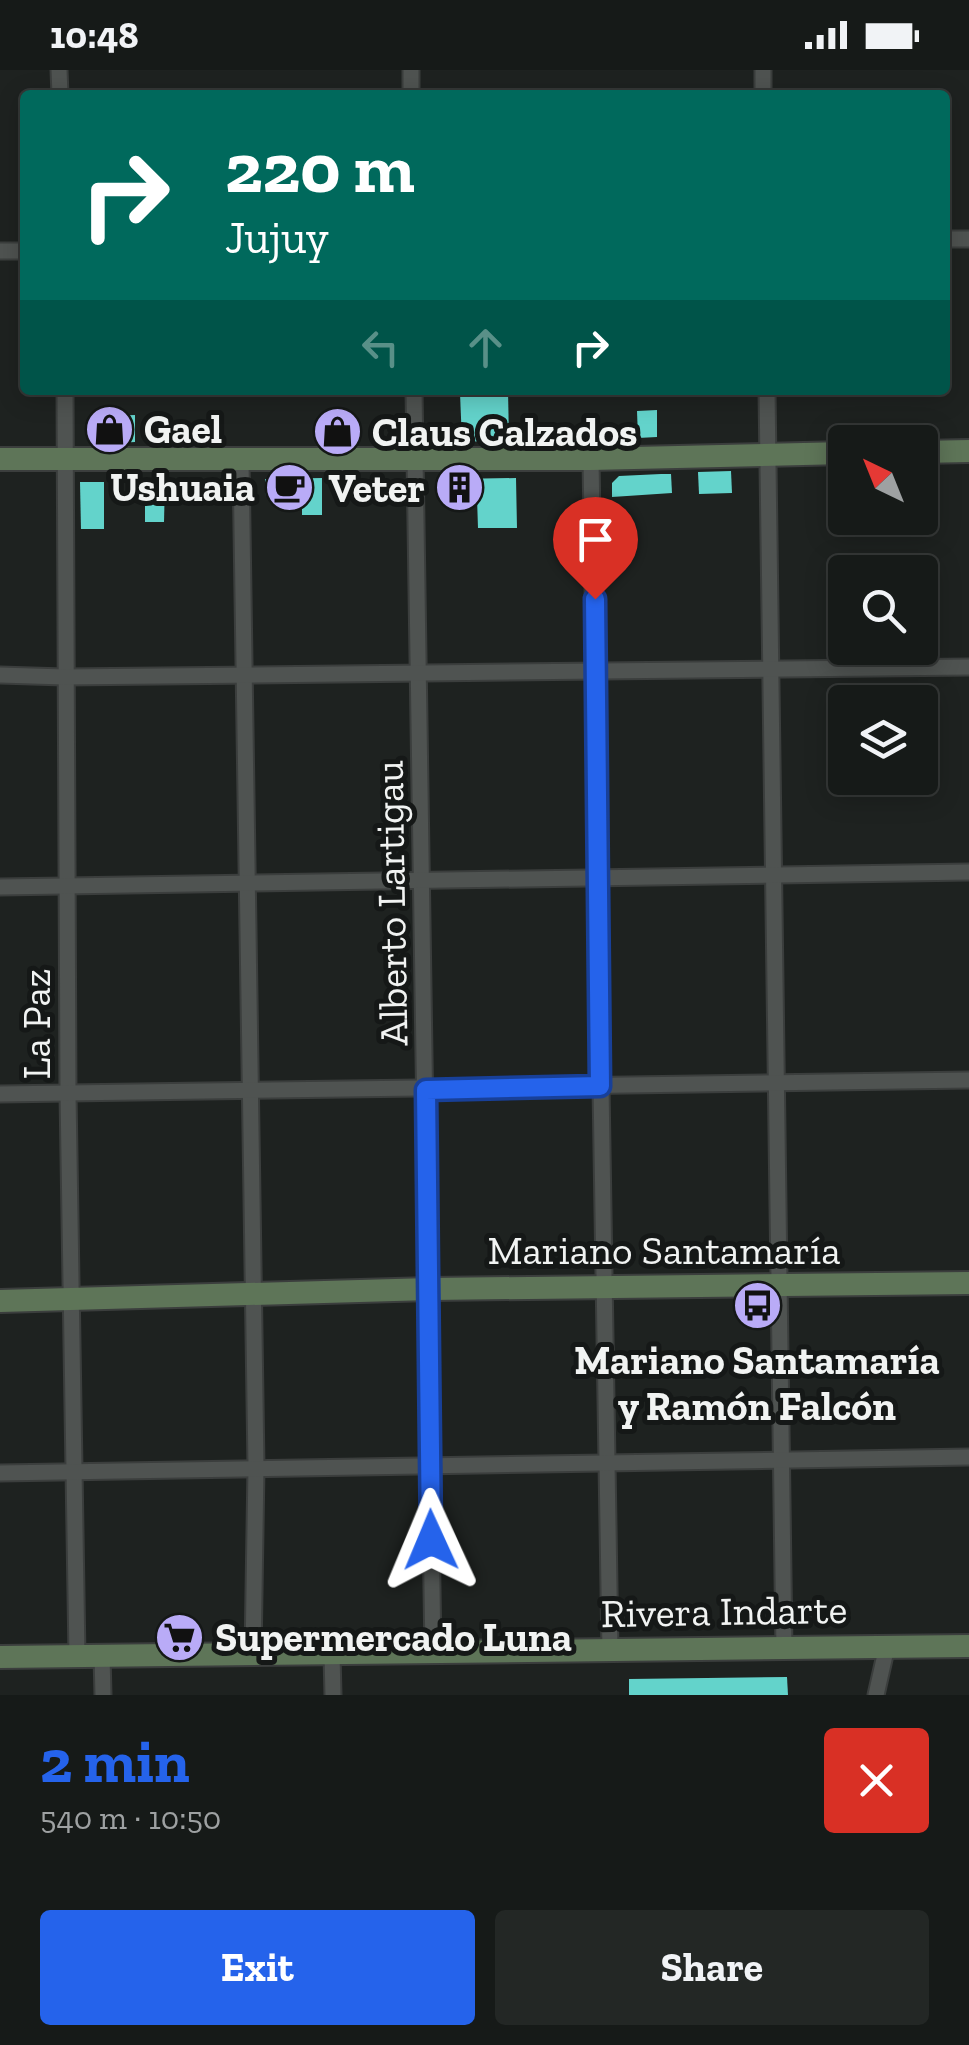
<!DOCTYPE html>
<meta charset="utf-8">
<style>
body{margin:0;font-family:"Zilla Slab",serif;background:#232725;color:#f1f3f6;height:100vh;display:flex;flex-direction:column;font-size:38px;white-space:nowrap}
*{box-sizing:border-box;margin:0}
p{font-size:32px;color:#9ea1a2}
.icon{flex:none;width:55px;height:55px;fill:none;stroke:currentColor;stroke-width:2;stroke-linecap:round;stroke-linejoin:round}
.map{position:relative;height:1625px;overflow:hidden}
.drawer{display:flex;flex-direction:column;background:#161a18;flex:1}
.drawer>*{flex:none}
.hud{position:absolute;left:20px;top:20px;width:930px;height:305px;border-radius:10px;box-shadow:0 5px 25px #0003,0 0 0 2px #353837;background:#00695c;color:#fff;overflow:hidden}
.needle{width:65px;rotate:317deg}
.tools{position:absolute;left:828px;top:355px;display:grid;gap:20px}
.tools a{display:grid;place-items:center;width:110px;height:110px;border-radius:10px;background:#161a18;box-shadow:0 5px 25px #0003,0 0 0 2px #353837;font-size:50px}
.pin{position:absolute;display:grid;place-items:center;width:85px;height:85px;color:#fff;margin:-102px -42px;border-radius:50% 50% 50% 0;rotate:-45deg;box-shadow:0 0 10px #0007}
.pin .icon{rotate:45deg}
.me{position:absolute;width:110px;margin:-55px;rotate:359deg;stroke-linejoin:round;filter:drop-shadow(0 0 8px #0008)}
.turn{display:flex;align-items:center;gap:35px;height:210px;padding:0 40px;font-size:45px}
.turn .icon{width:130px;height:130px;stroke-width:2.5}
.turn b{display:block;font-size:70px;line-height:85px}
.lanes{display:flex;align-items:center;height:95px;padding:0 40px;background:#0003;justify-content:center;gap:50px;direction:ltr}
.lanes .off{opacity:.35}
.round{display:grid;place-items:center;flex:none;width:105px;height:105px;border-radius:10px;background:#232725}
.summary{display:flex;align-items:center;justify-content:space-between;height:170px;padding:0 40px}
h1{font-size:60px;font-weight:700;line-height:75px;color:#2563eb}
.button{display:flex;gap:20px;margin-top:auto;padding:20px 40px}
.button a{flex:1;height:115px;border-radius:10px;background:#2563eb;color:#fff;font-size:40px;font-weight:700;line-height:115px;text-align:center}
.button a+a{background:#232725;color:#f1f3f6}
.status{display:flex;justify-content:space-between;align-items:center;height:70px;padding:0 50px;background:#161a18;direction:ltr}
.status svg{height:28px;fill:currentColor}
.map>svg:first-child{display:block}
.building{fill:#63d3cb}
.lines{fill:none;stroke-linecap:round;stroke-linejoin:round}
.street-casing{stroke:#3b3e3d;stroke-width:19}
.secondary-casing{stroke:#3b3e3d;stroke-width:26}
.street{stroke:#4f5351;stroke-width:15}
.secondary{stroke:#5e7558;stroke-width:22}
.route-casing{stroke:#184099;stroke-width:25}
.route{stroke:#2563eb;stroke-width:18}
.labels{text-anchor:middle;stroke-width:10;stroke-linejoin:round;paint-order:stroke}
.poi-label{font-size:40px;font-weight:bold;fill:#f1f3f2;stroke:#151817;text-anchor:start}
.street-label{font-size:40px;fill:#f1f3f2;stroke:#151817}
</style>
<div class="status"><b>10:48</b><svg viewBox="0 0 49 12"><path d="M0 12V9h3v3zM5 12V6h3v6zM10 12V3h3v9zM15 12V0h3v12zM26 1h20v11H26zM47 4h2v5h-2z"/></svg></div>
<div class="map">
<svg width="969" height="1625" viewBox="0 0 969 1625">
<rect width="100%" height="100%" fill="#1e2220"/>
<g class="building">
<polygon points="508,321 509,370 462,372 460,323"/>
<polygon points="657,340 657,367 638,368 637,341"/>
<polygon points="135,345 135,372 101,374 101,346"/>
<polygon points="731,401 732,423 699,424 698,402"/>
<polygon points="661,404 671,404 672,423 612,427 612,413 619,406"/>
<polygon points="322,408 322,445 302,445 302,428 266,426 265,409"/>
<polygon points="516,408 517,458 478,458 477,428 455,429 454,409"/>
<polygon points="145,411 165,411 164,452 145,452"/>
<polygon points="80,412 104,412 104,459 81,459"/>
<polygon points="787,1607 788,1625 629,1625 629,1609"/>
</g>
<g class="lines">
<defs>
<g id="street">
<polyline points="59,0 60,25"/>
<polyline points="411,0 411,25"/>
<polyline points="763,0 763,25"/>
<polyline points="945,169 969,169"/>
<polyline points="0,181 25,181"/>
<polyline points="65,320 68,1024 77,1587"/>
<polyline points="414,320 433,1585"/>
<polyline points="767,320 784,1580"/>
<polyline points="591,389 610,1581"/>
<polyline points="241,391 256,1397 253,1585"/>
<polyline points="0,605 64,607 969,597"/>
<polyline points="0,817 969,802"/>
<polyline points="0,1024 969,1010"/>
<polyline points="0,1403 969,1387"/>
<polyline points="332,1585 333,1625"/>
<polyline points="102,1586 103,1625"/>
<polyline points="876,1625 887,1576"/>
</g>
<g id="secondary">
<polyline points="920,382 969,381"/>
<polyline points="0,389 591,389 845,383"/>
<polyline points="0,1231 430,1219 969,1213"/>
<polyline points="0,1587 969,1576"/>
</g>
</defs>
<use href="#street" class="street-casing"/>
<use href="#secondary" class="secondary-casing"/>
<use href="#street" class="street"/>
<use href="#secondary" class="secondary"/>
</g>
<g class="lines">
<defs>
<polyline id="route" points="431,1470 426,1020 600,1016 595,529"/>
</defs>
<use href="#route" class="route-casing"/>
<use href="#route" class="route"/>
</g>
<defs>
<symbol id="shop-disc" viewBox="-11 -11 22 22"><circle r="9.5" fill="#b9abf7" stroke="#151817"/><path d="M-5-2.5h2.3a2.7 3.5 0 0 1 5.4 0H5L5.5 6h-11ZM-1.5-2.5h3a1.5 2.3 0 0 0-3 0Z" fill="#111"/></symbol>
<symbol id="cafe-disc" viewBox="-11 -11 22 22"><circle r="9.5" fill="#b9abf7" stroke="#151817"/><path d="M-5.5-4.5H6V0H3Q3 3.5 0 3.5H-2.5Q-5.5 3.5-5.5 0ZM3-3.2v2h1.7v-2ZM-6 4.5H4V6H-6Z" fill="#111"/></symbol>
<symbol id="building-disc" viewBox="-11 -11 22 22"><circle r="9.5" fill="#b9abf7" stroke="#151817"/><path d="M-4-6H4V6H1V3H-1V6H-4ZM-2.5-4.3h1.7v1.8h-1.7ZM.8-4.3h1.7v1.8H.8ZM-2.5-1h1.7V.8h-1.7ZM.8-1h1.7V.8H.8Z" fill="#111"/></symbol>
<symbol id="bus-disc" viewBox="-11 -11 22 22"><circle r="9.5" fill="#b9abf7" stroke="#151817"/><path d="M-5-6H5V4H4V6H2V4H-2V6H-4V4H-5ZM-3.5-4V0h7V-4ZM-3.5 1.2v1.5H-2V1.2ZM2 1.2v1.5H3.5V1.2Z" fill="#111"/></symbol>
<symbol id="supermarket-disc" viewBox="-11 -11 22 22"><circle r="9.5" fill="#b9abf7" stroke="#151817"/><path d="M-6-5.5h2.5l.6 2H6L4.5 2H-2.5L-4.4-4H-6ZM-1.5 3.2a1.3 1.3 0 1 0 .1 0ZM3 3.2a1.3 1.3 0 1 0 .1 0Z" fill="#111"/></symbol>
</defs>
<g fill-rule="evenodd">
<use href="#shop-disc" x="82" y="332" width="55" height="55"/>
<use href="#shop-disc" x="310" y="334" width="55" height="55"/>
<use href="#cafe-disc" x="262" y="390" width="55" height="55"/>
<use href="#building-disc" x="432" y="390" width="55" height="55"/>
<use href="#bus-disc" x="730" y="1208" width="55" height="55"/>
<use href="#supermarket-disc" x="152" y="1540" width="55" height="55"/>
</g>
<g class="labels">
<g class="poi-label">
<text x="144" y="373">Gael</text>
<text x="372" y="376">Claus Calzados</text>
<text x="255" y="431" text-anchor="end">Ushuaia</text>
<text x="425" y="432" text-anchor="end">Veter</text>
<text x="757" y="1304" text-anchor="middle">Mariano Santamaría<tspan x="757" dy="46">y Ramón Falcón</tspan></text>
<text x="215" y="1581">Supermercado Luna</text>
</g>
<g class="street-label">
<text transform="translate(391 833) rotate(-91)" y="14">Alberto Lartigau</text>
<text transform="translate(36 954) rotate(-90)" y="14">La Paz</text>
<text x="664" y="1194">Mariano Santamaría</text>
<text transform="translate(724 1541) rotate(-1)" y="14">Rivera Indarte</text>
</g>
</g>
</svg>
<div class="tools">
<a><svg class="needle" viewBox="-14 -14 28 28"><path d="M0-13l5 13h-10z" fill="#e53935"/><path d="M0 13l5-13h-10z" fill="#9ea1a2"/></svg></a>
<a><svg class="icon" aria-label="search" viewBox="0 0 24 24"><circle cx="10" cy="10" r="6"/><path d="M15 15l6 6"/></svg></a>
<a><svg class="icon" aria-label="layers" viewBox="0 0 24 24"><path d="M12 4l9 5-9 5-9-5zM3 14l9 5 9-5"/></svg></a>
</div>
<div class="pin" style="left:595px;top:529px;background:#d93025"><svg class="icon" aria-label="arrive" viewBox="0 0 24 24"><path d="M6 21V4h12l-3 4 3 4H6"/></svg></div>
<svg class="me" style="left:431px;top:1470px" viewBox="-20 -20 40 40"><path d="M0-17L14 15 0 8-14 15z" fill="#2563eb" stroke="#fff" stroke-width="4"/></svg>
<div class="hud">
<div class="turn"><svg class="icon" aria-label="right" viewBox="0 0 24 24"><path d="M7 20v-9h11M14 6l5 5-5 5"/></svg><div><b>220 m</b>Jujuy</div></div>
<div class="lanes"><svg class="icon off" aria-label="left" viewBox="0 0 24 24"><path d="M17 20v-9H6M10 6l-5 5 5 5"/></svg><svg class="icon off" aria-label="ahead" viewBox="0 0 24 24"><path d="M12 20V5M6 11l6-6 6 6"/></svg><svg class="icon" aria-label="right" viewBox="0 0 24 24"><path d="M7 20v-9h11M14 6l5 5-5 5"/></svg></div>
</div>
</div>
<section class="drawer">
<div class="summary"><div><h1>2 min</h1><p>540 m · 10:50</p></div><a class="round" style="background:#d93025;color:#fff"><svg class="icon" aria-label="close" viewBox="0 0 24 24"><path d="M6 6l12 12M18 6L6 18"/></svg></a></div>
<div class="button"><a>Exit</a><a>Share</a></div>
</section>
